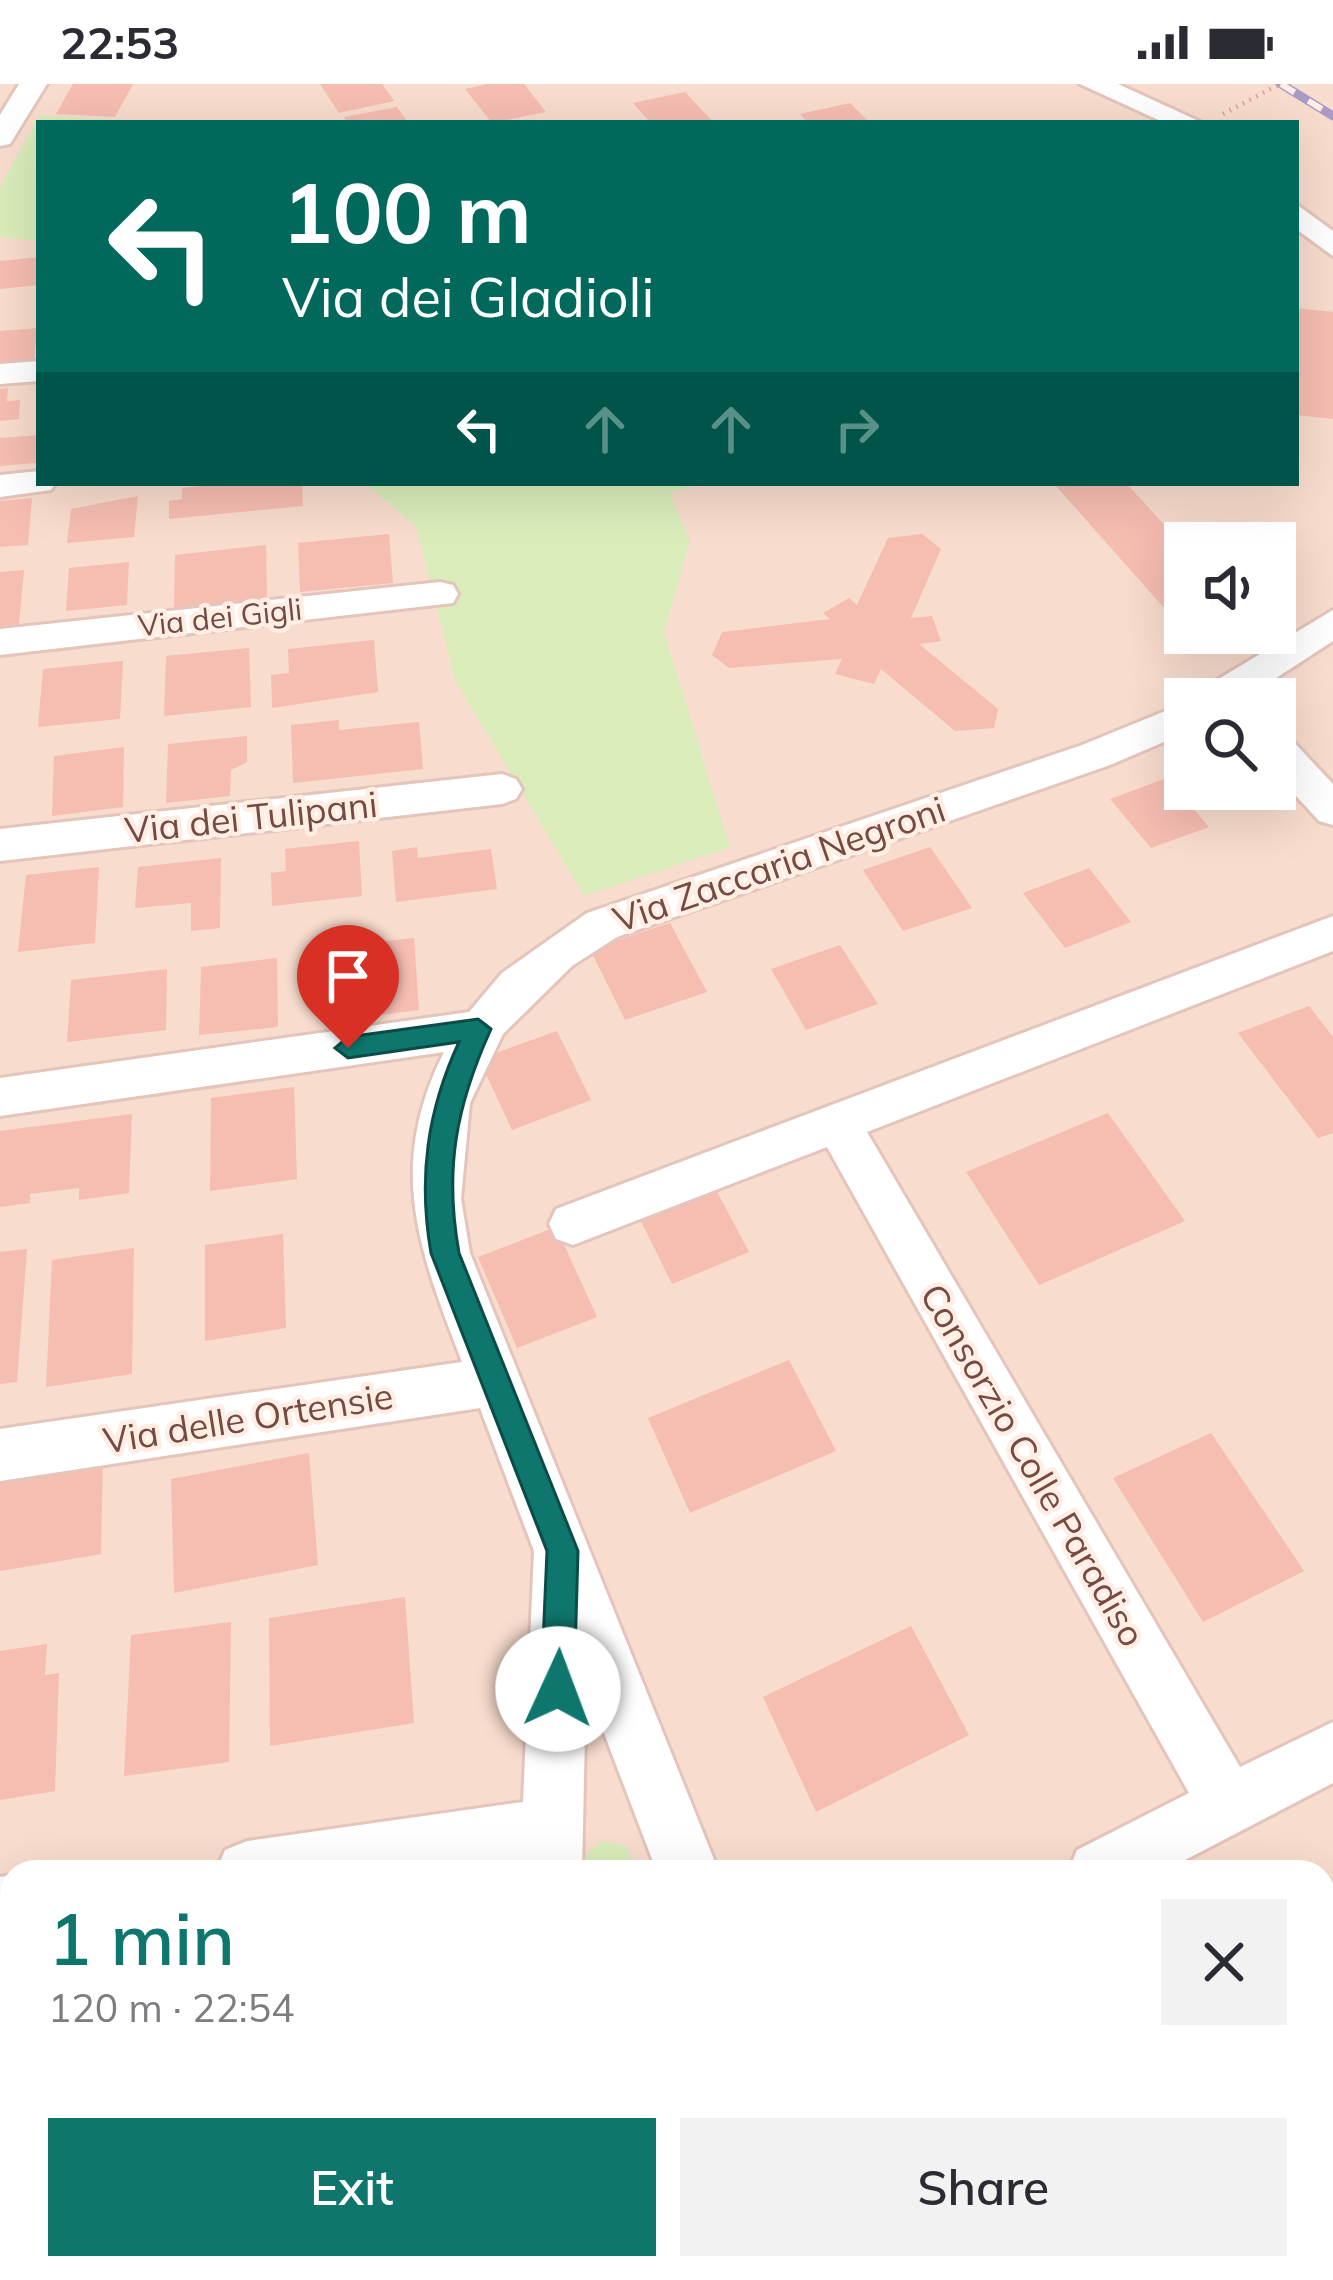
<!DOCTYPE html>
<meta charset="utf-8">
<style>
body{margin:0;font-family:Mulish,sans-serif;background:#f2f2f3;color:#2b2b33;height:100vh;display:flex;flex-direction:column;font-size:45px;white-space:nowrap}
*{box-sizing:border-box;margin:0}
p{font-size:39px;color:#7c7c81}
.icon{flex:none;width:66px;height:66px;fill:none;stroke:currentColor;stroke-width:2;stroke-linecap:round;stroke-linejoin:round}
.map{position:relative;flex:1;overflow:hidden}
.side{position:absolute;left:0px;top:1776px;width:1335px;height:420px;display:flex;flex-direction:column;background:#fff;border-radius:36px 36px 0 0;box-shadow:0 12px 48px #0002}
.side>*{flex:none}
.banner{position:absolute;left:36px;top:36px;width:1263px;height:366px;border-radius:0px;box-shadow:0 12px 48px #0002;background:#00695c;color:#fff;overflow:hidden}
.buttons{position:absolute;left:1164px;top:438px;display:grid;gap:24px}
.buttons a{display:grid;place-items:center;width:132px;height:132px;border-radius:0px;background:#fff;box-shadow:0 12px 48px #0002;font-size:60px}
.pin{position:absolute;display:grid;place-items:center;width:102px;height:102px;color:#fff;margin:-123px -51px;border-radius:50% 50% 50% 0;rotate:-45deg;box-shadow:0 0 12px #0007}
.pin .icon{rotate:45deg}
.me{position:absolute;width:132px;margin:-66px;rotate:2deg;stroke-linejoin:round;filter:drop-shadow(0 0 9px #0008)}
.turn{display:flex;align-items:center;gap:42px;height:252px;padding:0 48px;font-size:54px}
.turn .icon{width:156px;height:156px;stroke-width:2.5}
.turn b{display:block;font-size:84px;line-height:102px}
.lanes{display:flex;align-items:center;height:114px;padding:0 48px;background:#0003;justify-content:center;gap:60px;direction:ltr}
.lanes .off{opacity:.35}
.round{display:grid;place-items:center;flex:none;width:126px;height:126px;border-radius:0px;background:#f2f2f3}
.overview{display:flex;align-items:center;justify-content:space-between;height:204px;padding:0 48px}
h1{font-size:72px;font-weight:600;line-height:90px;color:#0f766e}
.action{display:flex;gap:24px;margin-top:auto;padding:24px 48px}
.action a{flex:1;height:138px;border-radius:0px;background:#0f766e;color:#fff;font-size:48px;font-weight:600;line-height:138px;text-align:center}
.action a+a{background:#f2f2f3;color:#2b2b33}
.status{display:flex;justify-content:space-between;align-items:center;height:84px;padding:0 60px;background:#fff;direction:ltr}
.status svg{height:33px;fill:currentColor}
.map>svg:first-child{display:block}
.residential{fill:#f8dccd;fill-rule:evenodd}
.green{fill:#d9ecba}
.building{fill:#f6bdb1}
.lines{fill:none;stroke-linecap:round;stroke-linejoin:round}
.minor-casing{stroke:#e4c5bb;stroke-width:6}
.path{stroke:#daa195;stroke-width:4.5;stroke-dasharray:1.5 6;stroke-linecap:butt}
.minor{fill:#fff;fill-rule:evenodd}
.rail-casing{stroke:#a99bc6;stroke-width:9}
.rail{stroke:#ffeee4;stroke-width:6;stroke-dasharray:16;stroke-linecap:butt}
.route{fill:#0f766e;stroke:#0a4d48;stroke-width:3}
.labels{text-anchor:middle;stroke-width:9;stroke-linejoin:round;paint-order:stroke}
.far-street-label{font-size:30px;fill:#744a43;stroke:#ffeee4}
.street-label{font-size:36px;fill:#744a43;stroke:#ffeee4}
</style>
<div class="status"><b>22:53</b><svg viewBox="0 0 49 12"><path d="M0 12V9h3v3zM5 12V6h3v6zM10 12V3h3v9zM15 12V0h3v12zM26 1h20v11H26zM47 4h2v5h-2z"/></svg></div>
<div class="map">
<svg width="1333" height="2196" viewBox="0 0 1333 2196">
<rect width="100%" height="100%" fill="#fee9dc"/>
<path class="residential" d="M0,0h1333v2196h-1333zM39,39h1257v360h-1257zM1185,459h90v90h-90zM1185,615h90v90h-90zM12,1788h1311v396h-1311z"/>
<g class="green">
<polygon points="39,32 196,39 39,39 39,157 0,153 0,104"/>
<polygon points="364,399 704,399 670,409 690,457 664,548 730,763 584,812 455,596 416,442"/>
<polygon points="602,1757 626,1762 636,1788 582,1788 583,1773"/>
<polygon points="576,2184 776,2184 781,2196 576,2196"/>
</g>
<g class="building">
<polygon points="73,0 133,0 115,33 56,30"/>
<polygon points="320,0 382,0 394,17 339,29"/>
<polygon points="487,0 524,0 546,28 492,39 465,5"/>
<polygon points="685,8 714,39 651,39 633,19"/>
<polygon points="850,19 870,39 808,39 800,30"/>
<polygon points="397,23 408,39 347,39 344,33"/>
<polygon points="39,173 39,201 0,205 0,177"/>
<polygon points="1296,224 1333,228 1333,335 1296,331"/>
<polygon points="37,244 34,278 0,281 0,247"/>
<polygon points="8,304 7,317 20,316 19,335 0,337 0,305"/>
<polygon points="39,351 36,379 0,382 0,354"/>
<polygon points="235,399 302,399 303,422 169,435 169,417 182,415 182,404"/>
<polygon points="1066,399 1126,399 1185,463 1185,530 1173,534 1056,402"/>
<polygon points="138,412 134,453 67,459 71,425"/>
<polygon points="32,414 28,461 0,463 0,417"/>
<polygon points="389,450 393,499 300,508 298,459"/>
<polygon points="922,450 941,465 911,534 932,532 941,557 919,560 998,625 994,644 955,647 881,585 874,600 835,590 842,575 729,584 712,571 722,548 830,535 823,529 849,514 857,521 888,454"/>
<polygon points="266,461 267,514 174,524 175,471"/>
<polygon points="129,478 127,521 66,527 69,484"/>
<polygon points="24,486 19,540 0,542 0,488"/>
<polygon points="374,556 378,608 272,624 271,591 289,589 288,565"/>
<polygon points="249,564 251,623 164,632 166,572"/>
<polygon points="123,577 120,635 38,643 43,585"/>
<polygon points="339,636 339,646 419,638 423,685 293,699 291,641"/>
<polygon points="247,652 247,678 231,686 230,712 166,719 168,660"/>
<polygon points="124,663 123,723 52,732 54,672"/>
<polygon points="1167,694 1209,743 1151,764 1110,715"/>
<polygon points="359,757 362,812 272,822 271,789 286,787 285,765"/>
<polygon points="417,763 418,774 491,765 497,805 396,818 392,767"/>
<polygon points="930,763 972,824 903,847 863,786"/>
<polygon points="221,774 220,844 191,847 191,819 135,824 138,783"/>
<polygon points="99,783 95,859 18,868 26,791"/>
<polygon points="1089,784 1131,838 1065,864 1023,809"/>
<polygon points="670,839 707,908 625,936 590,865"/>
<polygon points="414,854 419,926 379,931 378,921 353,923 350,861"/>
<polygon points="840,861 878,920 806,946 771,885"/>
<polygon points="277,874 278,943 199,951 201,883"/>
<polygon points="167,885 166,946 67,958 71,896"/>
<polygon points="1309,922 1333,953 1333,1049 1318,1054 1238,949"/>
<polygon points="557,947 591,1016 512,1046 479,975"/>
<polygon points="294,1003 297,1095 210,1107 211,1014"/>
<polygon points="1108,1029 1185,1137 1039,1201 966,1088"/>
<polygon points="132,1030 129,1109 79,1116 79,1104 30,1110 30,1119 0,1123 0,1047"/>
<polygon points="714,1102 749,1168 672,1200 638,1131"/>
<polygon points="556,1143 597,1233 517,1264 478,1173"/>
<polygon points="283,1150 286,1244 205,1257 205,1161"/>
<polygon points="134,1164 132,1290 46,1303 52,1176"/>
<polygon points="27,1165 17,1298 0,1300 0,1168"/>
<polygon points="789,1276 836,1367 690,1429 648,1334"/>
<polygon points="1211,1349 1304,1487 1203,1538 1113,1394"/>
<polygon points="309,1369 318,1481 174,1509 171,1395"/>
<polygon points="103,1373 101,1470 0,1487 0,1389"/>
<polygon points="405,1513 414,1639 270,1662 269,1534"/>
<polygon points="231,1538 229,1678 124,1692 131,1551"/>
<polygon points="911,1542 969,1651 816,1728 763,1613"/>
<polygon points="47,1560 45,1591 59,1589 55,1707 0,1716 0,1567"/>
<polygon points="12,1876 12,2004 0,2006 0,1878"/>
<polygon points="12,2184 120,2184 120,2196 11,2196"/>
<rect x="153" y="2184" width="169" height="12"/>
</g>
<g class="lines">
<defs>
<g id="minor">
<polygon points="19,0 47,0 10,60 0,62 0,31"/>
<polygon points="1080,0 1118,0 1203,39 1165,39"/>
<polygon points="1296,120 1333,147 1333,172 1296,145"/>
<polygon points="39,277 39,297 0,300 0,280"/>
<polygon points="39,387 39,399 56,399 51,406 0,413 0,391"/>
<polygon points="440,498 453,501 458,510 453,519 0,571 0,545"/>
<polygon points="1333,526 1333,557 1244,615 1197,615 1202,605"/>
<path d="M1185,619v30l-75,32 -493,172 -45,29 -69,68 -33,69 -9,96 9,54 249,619h-62l-71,-186 -4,186h-62l1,-9 -63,9h-242l9,-22 22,-9 276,-39 11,-251 -54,-143 -480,73v-52l462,-67c-43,-112 -76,-194 -18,-310l-444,64v-38l469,-66 33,-39 85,-60 495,-168z"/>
<polygon points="1275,649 1289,653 1333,700 1333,741 1319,737 1275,689"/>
<polygon points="502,690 516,695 522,705 516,715 502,720 0,777 0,745"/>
<polygon points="1333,832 1333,867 867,1048 1240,1683 1333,1638 1333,1699 1162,1788 1068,1788 1077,1766 1189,1709 827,1063 573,1161 556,1155 549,1140 556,1125"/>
<polygon points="12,1791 12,1853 0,1855 0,1793"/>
<rect x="504" y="2184" width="68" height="12"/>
<polygon points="808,2184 876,2184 881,2196 813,2196"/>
</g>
</defs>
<use href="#minor" class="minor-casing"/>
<polyline class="path" points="1223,30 1280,0"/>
<use href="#minor" class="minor"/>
<defs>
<polyline id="rail" points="1281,0 1333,32"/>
</defs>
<use href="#rail" class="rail-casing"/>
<use href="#rail" class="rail"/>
</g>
<path class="route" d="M478,935l13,10c-35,77 -47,140 -32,224l119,298 -4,138 -5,12 -11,5 -12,-5 -5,-12 6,-138 -116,-298c-13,-75 -4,-142 28,-211l-111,16 -13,-10 13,-11z"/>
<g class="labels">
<g class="far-street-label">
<text transform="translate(220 534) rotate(-6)" y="10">Via dei Gigli</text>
</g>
<g class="street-label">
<text transform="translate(251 733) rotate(-6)" y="13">Via dei Tulipani</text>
<text transform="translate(779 780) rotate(-19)" y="13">Via Zaccaria Negroni</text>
<text transform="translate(248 1334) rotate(-9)" y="13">Via delle Ortensie</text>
<text transform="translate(1033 1381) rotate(60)" y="13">Consorzio Colle Paradiso</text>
</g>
</g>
</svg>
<div class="buttons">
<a><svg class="icon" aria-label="sound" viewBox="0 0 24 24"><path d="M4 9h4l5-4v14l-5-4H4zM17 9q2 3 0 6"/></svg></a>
<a><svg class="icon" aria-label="search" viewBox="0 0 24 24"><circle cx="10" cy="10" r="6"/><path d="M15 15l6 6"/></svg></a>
</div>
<div class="pin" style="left:348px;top:964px;background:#d93025"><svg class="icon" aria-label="arrive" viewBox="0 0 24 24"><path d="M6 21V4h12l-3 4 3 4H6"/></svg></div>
<svg class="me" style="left:558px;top:1605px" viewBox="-20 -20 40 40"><circle r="19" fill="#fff"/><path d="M0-13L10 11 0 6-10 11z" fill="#0f766e"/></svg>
<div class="banner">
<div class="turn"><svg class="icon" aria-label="left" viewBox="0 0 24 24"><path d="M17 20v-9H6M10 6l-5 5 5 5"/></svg><div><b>100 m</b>Via dei Gladioli</div></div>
<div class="lanes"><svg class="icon" aria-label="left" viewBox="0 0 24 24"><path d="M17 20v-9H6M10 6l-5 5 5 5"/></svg><svg class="icon off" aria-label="ahead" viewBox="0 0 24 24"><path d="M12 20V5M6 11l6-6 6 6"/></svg><svg class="icon off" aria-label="ahead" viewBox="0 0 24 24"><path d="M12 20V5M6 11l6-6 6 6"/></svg><svg class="icon off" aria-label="right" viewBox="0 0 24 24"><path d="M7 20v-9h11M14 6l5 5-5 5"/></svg></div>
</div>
<section class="side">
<div class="overview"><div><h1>1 min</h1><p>120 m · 22:54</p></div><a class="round"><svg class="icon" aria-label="close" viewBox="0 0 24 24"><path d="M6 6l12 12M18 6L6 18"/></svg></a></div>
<div class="action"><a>Exit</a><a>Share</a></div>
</section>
</div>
